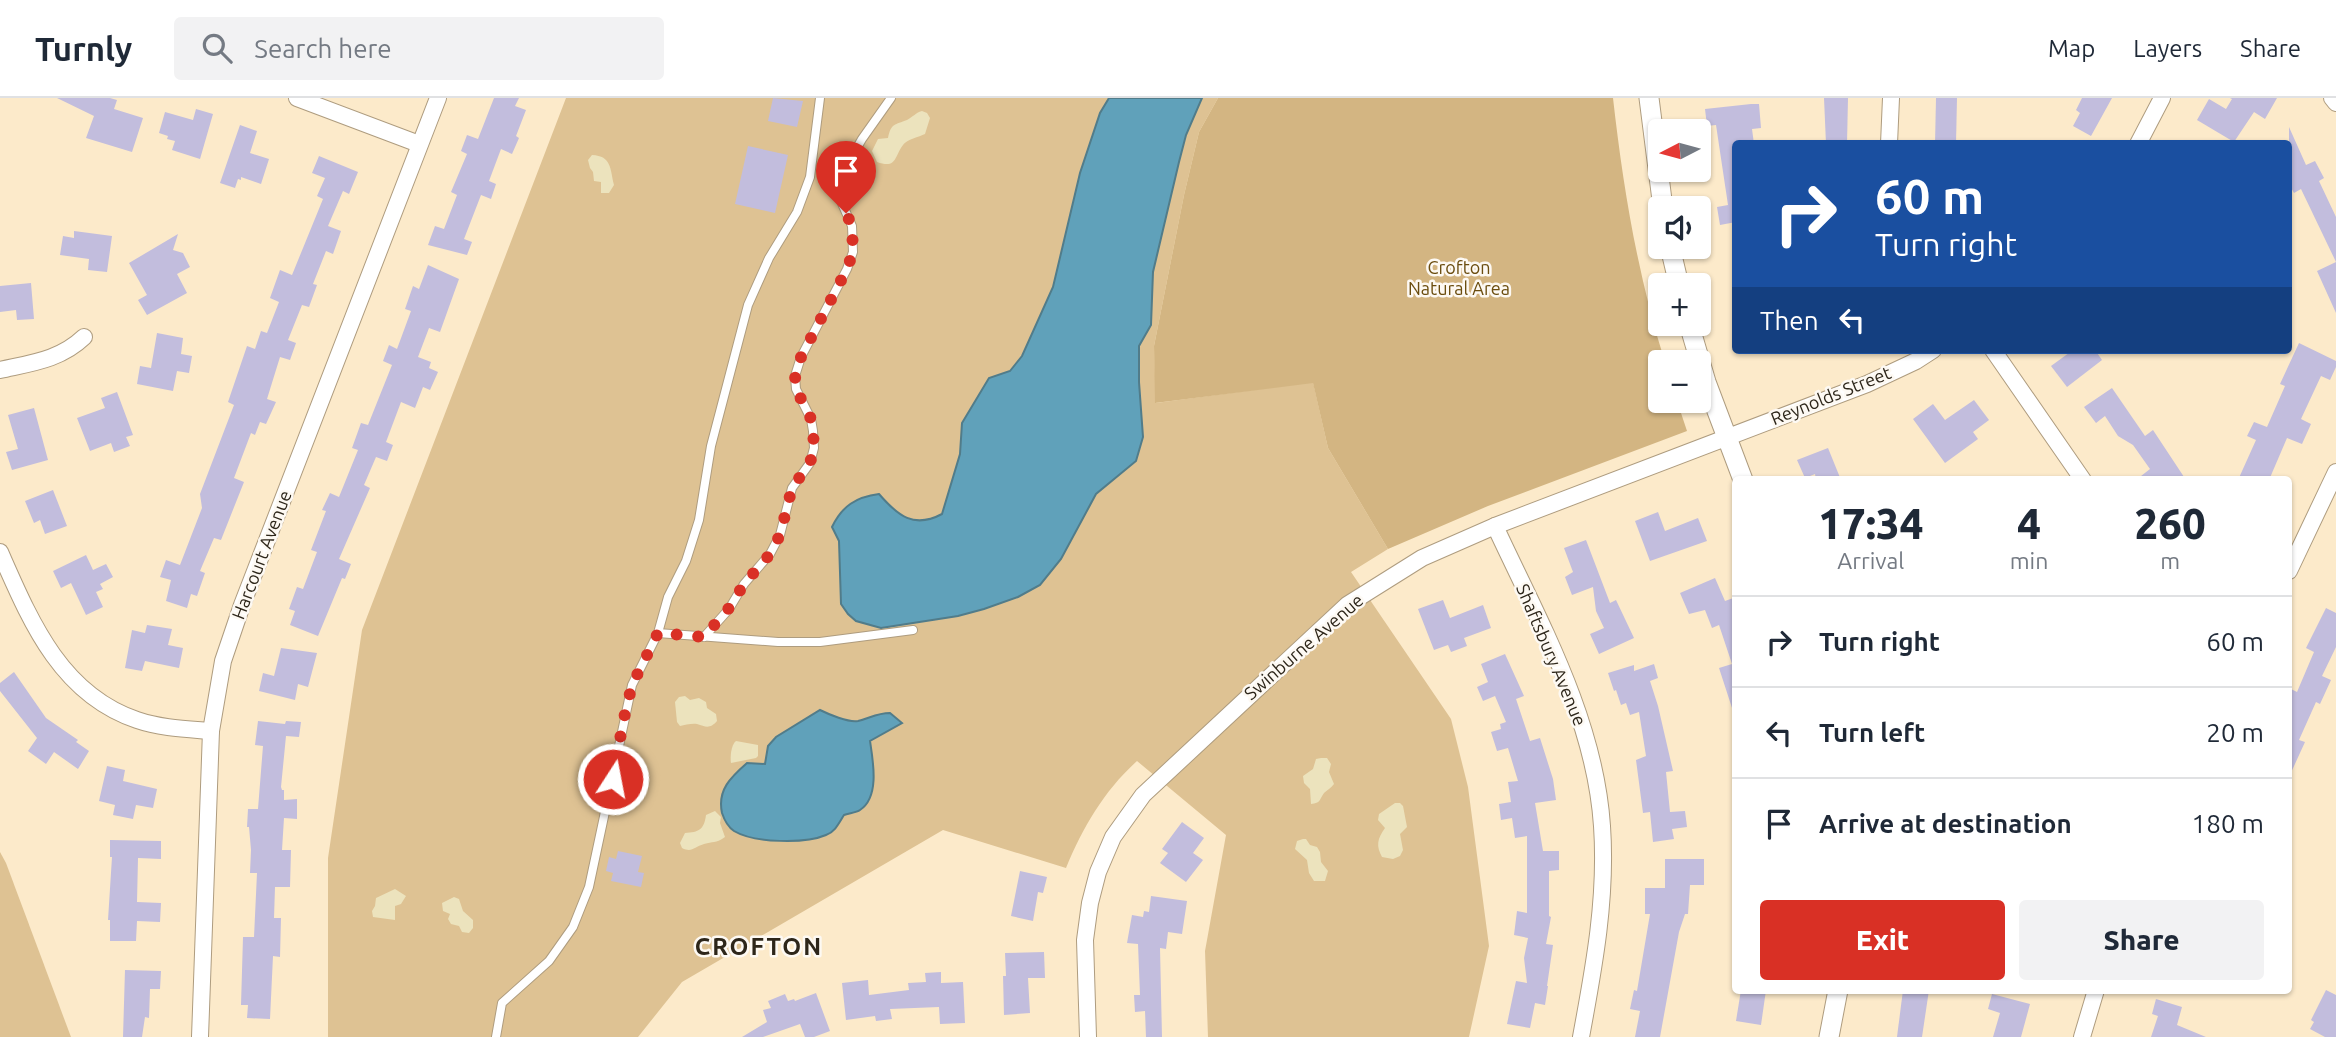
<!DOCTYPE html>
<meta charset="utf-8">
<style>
body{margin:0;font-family:Ubuntu,sans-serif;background:#f2f2f3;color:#1f2937;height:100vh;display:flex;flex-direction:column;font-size:26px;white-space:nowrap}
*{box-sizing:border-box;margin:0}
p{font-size:23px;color:#747a83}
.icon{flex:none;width:38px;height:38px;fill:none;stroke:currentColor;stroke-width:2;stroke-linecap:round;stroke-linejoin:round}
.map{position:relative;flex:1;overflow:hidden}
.details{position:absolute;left:1732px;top:378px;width:560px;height:518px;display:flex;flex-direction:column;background:#fff;border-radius:7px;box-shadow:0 2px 5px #0004}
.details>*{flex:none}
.guide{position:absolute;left:1732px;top:42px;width:560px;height:214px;border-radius:7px;box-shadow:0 2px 5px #0004;background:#1a4fa0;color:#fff;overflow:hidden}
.needle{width:46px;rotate:264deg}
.fabs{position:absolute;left:1648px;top:21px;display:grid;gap:14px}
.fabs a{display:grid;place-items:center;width:63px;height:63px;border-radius:7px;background:#fff;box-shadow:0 2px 5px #0004;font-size:35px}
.pin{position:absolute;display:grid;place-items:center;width:60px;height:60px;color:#fff;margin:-72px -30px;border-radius:50% 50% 50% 0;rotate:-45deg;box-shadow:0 0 7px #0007}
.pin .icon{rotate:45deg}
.me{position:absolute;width:77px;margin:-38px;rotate:11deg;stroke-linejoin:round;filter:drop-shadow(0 0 5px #0008)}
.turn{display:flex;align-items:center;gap:24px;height:147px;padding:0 28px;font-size:32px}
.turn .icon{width:91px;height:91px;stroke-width:2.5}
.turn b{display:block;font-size:49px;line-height:60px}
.then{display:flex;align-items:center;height:66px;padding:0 28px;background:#0003;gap:14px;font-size:26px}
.eta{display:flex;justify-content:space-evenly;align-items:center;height:119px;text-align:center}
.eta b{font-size:42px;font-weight:800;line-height:49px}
.primary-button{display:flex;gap:14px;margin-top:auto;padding:14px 28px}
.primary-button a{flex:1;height:80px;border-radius:7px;background:#d93025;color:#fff;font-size:28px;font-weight:800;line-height:80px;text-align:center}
.primary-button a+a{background:#f2f2f3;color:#1f2937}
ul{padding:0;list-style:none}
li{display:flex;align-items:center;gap:21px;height:91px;padding:0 28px;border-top:2px solid #e0e1e3}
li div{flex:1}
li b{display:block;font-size:26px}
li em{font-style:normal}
header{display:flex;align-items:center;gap:42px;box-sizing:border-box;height:98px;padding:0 35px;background:#fff;border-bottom:2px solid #e0e1e3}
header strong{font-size:33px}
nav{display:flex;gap:38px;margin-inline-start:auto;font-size:24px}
.search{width:490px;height:63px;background:#f2f2f3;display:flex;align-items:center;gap:18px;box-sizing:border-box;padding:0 24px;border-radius:7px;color:#747a83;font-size:26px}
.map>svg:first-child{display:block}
.green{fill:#dec293}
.forest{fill:#d3b582}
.sand{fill:#ece3bd}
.water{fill:#60a1ba;stroke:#517c8a;stroke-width:2}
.building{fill:#c2bddd}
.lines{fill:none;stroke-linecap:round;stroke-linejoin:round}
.service-casing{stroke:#ae9c7f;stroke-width:10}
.minor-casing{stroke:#ae9c7f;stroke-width:18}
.tertiary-casing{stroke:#ae9c7f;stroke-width:21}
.service{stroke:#fff;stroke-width:8}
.minor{stroke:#fff;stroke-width:16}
.tertiary{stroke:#fff;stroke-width:19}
.route{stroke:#d93025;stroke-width:12;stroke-dasharray:0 21.6}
.labels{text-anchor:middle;stroke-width:5;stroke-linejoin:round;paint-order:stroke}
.park-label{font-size:18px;fill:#6b4d0f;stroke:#fdf9f3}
.street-label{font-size:18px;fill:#2d261a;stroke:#fdf9f3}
.district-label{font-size:24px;font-weight:bold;letter-spacing:2px;fill:#2d261a;stroke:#fdf9f3}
</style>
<header>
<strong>Turnly</strong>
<div class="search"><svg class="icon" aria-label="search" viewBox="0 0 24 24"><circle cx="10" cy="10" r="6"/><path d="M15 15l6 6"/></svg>Search here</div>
<nav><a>Map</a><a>Layers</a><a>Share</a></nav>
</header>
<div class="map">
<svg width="2336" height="939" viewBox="0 0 2336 939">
<rect width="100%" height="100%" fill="#fceaca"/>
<g class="green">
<path d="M566,0h652l-19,34 -15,63 -30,151 2,57 157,-21 15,66 60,101 -37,23 100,147 17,68 21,159 -20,91h-261l-3,-86 21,-116 -89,-74c-33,30 -54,66 -71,107l-123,-38 -261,152 -44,55h-310v-179l34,-228z"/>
<polygon points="0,754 6,765 71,939 0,939"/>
</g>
<path class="forest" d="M1218,0h395c10,89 25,179 52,264h-4v39h16l10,30 -199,75 -100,43 -60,-101 -15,-65 -158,20 -1,-57 30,-151 15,-63z"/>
<g class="sand">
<path d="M922,13l5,2 3,5 -5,16c-6,3 -18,5 -22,11 -9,12 -6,24 -26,17l-5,-11 6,-12 10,-1c3,-15 7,-13 19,-18 6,-3 8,-7 15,-9z"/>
<path d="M592,57c20,1 18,14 22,30l-5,8h-8v-11l-7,-1 -1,-9 -3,-4 -2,-8z"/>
<path d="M685,598l5,4 9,-2 7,4 1,6 9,6 1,7c-7,8 -11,6 -20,3 -5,-1 -12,1 -17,2l-3,-4 -2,-20 4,-5z"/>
<path d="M736,643l22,4v11l-2,2 -25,5c-1,-6 0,-18 5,-22z"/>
<path d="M1321,660h6l4,6 -2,8 5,12c-3,4 -7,6 -10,9 -5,7 -3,10 -13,11l-1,-15 -6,-6 -1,-7 10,-7 3,-10z"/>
<path d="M1395,705h5l3,3 4,21 -7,7 3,16 -3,6 -7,3 -11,-2c-6,-11 -5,-18 3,-29l-7,-8 1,-6z"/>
<path d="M715,713l6,6 -1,6 5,14c-10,7 -12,4 -21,7 -10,3 -12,9 -22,4l-2,-5 5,-10c14,-1 19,-3 21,-18z"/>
<polygon points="1303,741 1306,741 1310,747 1317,749 1320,754 1321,764 1328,773 1325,783 1314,783 1309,775 1307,762 1295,751 1297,743"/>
<polygon points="395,791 406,798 401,806 395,808 395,822 373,819 372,813 375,808 376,800"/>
<polygon points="454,799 459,801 463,813 473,822 473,830 469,835 462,834 459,828 451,826 448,821 450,816 443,813 442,805"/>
</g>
<g class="water">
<path d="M1109,0h93l-16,37 -7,27 -26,110 -2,53 -12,21v36l4,55 -7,24 -40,33 -35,65 -21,26 -22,12 -34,12 -26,7 -77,12 -25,-7 -8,-7 -7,-10 -2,-63 -7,-14c10,-21 24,-30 47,-33 19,22 35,35 63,20l18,-60 2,-31 27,-45 21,-7 12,-15 31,-69 27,-114 20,-60z"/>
<path d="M820,612c8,4 29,13 38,11 12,-3 19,-8 32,-8l12,10 -32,18c3,20 10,56 -10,69 -4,3 -12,3 -16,5 -5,8 -9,17 -18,20 -21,9 -72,8 -92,-4 -6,-4 -10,-12 -12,-18 -5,-23 9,-36 25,-50l18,1 3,-18 8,-9z"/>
</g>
<g class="building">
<polygon points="57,0 110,0 117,2 114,11 143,20 132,54 86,40 94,18"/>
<polygon points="494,0 519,0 515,8 526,12 516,38 519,40 512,56 501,51 489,83 496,86 491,101 481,97 464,141 472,144 467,157 428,147 435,128 444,131 457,97 451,94 467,56 461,53 467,37 478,41"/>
<polygon points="773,0 803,3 797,29 768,23"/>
<polygon points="1824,0 1848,0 1847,46 1826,46"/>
<polygon points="1936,0 1957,0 1956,46 1935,46"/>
<polygon points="2082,0 2112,0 2091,38 2073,28 2080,15 2076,12"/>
<polygon points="2230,0 2277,0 2265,21 2254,14 2234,44 2197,22 2209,1 2226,11 2232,1"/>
<polygon points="1751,6 1759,6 1761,30 1752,31 1754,46 1736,46 1736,124 1720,127 1717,109 1728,107 1716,27 1707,28 1705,11"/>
<polygon points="196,11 213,16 200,61 172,52 175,43 167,41 168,38 159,35 165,14 193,22"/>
<polygon points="240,27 257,33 250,55 269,61 261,86 241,79 241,82 238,81 235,90 220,85"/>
<polygon points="2289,29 2306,67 2315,63 2324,80 2319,83 2336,119 2336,215 2317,173 2336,164 2301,91 2294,95 2289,86"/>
<polygon points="748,48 788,57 775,115 735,106"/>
<polygon points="319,58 358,74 349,96 343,93 328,128 341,133 333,156 326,153 313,186 317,187 309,209 302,207 288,242 296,245 290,262 280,259 267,301 276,304 266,326 260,324 255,337 251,335 234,380 244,384 221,442 214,440 200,473 205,475 197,498 191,496 187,510 166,503 171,482 160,479 166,462 180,467 202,410 200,396 234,307 228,304 247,248 255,251 261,233 267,235 279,204 270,200 280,172 292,177 323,101 317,98 325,80 312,75"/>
<polygon points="74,133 112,138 107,174 88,172 89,161 60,157 63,138 74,140"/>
<polygon points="178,136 173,152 183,155 190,169 177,176 187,195 147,217 138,202 147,197 129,165"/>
<polygon points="428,167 459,181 440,234 429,230 418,259 431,264 429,270 438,274 430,292 423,289 415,310 401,304 386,344 393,347 387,363 376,359 364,387 370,390 339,461 351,466 345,481 342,480 318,538 290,527 295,513 289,511 297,489 303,491 317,454 311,452 326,413 322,412 330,395 339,399 358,352 352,350 361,325 368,327 392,267 383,263 389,247 397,251 411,213 405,211 413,188 419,191"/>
<polygon points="31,185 34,221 17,222 16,212 0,214 0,188"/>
<polygon points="157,235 183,240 181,256 192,258 189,275 177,273 173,293 137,286 140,268 151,270"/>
<polygon points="2299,245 2336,263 2336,269 2330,282 2321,278 2301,321 2311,326 2302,346 2287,340 2269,382 2238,382 2256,342 2247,338 2254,324 2267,329 2285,288 2280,286"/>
<polygon points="2073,252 2095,252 2102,262 2067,289 2051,268"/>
<polygon points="2112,290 2145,338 2153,332 2186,382 2136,382 2150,371 2133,347 2118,338 2105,318 2096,325 2084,309"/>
<polygon points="117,294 133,337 126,339 130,348 114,354 111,345 90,353 77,320 105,310 101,300"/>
<polygon points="1974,302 1989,322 1973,334 1978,341 1945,365 1913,321 1933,306 1945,322"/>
<polygon points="34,310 48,362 12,372 6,354 18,351 8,317"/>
<polygon points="1828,350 1841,382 1816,382 1815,376 1805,380 1797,362"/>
<polygon points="53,392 67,428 45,436 40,422 34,425 25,403"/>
<polygon points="1658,414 1665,433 1698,420 1707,443 1650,463 1635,423"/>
<polygon points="1586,442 1610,505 1616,502 1634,540 1599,556 1590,536 1604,530 1596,513 1593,489 1572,497 1565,479 1573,474 1564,450"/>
<polygon points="86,457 93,472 106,466 113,479 100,486 103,491 96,494 103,509 86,517 71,485 61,490 53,473"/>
<polygon points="1715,480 1725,503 1736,499 1736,612 1733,613 1719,570 1732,566 1719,527 1712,530 1705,512 1689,516 1680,495"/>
<polygon points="1443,502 1450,520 1483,507 1491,530 1464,540 1467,548 1451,554 1448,547 1434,552 1418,511"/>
<polygon points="2326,510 2336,515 2336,549 2322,578 2331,582 2320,606 2316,604 2299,642 2305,644 2289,679 2289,590 2297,594 2314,554 2306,550"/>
<polygon points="147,527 172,531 168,547 183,550 179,570 145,563 142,573 125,570 132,532 145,535"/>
<polygon points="281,550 317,555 308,589 298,586 295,602 259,593 263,575 274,578"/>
<polygon points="1505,556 1524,598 1516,601 1530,643 1540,640 1553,681 1556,702 1535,705 1543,753 1559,753 1559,772 1549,773 1549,818 1551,819 1546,846 1553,847 1547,888 1548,888 1545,907 1535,905 1530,930 1507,926 1516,883 1527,885 1524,860 1528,840 1514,837 1517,813 1527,815 1527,738 1515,740 1512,720 1501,722 1499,706 1511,704 1508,684 1518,683 1508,650 1497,653 1491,634 1501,631 1500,626 1506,624 1495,598 1483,603 1477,589 1488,584 1481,566"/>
<polygon points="1654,566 1658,580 1650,583 1658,608 1673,673 1666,674 1670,714 1685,713 1687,729 1672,731 1674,741 1653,744 1650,714 1643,715 1636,662 1646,658 1639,614 1630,617 1626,605 1621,607 1616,592 1614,593 1608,575 1634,567 1634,573"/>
<polygon points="14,574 46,620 78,642 76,644 89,653 78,671 54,654 46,666 28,653 37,640 0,593 0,585"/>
<polygon points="258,623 285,626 286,623 301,624 299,639 286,638 281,689 282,692 284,692 284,702 297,701 297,721 284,720 282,752 291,752 290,789 275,789 274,820 281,820 280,859 273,858 270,921 247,920 248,907 241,907 243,839 254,839 257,775 250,775 251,752 249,729 247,729 248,711 258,711 263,648 255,647"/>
<polygon points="107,668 125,672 123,683 157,691 153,710 136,707 133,721 113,717 115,707 99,703"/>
<polygon points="1182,724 1204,740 1193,755 1203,762 1186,784 1160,765 1168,755 1162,751"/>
<polygon points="110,742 161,743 161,761 138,760 137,804 161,805 160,824 137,823 136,843 110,843 110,822 108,822 112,759 110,759"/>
<polygon points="618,753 642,758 638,774 644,775 641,789 611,783 613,775 606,773 609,759 616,761"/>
<polygon points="1665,761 1704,761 1704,787 1690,787 1688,816 1685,816 1679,834 1660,939 1635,939 1640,913 1630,911 1634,892 1637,893 1650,816 1645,816 1645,790 1665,790"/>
<polygon points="1020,773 1047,779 1043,795 1038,794 1033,823 1011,818"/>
<polygon points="1151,798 1187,803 1182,836 1168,834 1166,851 1160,850 1162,939 1146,939 1145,913 1135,914 1134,897 1140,897 1138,846 1127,845 1132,817 1143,819 1144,813 1149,814"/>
<polygon points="1044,854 1045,880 1028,880 1030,915 1004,917 1003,878 1006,878 1005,855"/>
<polygon points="125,872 161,873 160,891 150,891 149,920 145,919 142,939 123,939"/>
<polygon points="941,874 941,885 963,884 965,925 940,926 939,909 890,911 892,921 876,923 875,918 846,922 842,885 868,882 869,897 909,892 908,885 926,884 925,875"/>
<polygon points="1741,892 1766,892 1761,927 1736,923"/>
<polygon points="1903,892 1929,892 1922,939 1897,939"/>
<polygon points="2326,892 2336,897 2336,939 2325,939 2310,931 2314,924 2311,922"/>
<polygon points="816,895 830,933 814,939 805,939 800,926 763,939 742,939 767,924 763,912 771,910 768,903 785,896 788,903 794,901 795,903"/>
<polygon points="1992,896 2030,906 2021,939 1993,939 2000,915 1988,911"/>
<polygon points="2156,901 2182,909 2177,927 2206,939 2151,939 2158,918 2152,916"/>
</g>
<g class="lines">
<defs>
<g id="service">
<polyline points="658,535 778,544 820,544 913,532"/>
<polyline points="704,539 729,511 744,486 770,456 780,437 792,390 810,365 814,350 813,333 811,321 796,291 795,278 801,259 847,171 853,154 852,128 840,101 838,92 839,81 862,41 891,0"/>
<polyline points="496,939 502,905 549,863 573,829 589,789 632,587 658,535 668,499 686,463 699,422 711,348 748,207 769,160 797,114 810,79 820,0"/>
</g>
<g id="minor">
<polyline points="297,0 419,46"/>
<polyline points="2332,0 2336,5"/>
<polyline points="1889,46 1891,0"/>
<polyline points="2138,46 2162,0"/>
<polyline points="1993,252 2083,382"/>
<path d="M0,272c31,-7 60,-10 84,-33"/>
<path d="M1495,428c44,95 100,193 107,300 5,72 -8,141 -21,211"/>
<path d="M0,454c30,68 60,142 137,168 23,8 50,9 74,11"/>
<polyline points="2289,473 2336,374"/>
<polyline points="200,939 211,633 223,563 242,507 438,0"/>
<polyline points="1088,939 1085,842 1090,805 1098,774 1113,739 1143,697 1347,507 1422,460 1495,428 1867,286 1916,263 1933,252"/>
<polyline points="2082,939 2096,892"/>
</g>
<g id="tertiary">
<polyline points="1649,0 1663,110"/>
<polyline points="1670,149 1679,187"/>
<polyline points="1689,226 1706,284 1743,382"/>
<polyline points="1829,939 1838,892"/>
</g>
</defs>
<use href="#service" class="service-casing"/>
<use href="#minor" class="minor-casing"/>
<use href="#tertiary" class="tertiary-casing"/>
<use href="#service" class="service"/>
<use href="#minor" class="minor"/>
<use href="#tertiary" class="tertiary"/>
</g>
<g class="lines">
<polyline class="route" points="613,681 623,624 632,587 658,535 704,539 729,510 744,486 770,456 780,437 792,390 810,365 814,350 813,333 811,321 796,291 795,278 801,259 847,171 853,154 852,128 846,115"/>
</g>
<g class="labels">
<g class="park-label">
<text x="1459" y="176">Crofton<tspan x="1459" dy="21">Natural Area</tspan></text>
</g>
<g class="street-label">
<text transform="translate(1831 298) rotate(-22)" y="6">Reynolds Street</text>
<text transform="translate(262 457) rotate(-69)" y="6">Harcourt Avenue</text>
<text transform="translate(1304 549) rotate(-41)" y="6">Swinburne Avenue</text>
<text transform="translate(1551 557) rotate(67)" y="6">Shaftsbury Avenue</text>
</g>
<g class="district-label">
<text x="759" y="857">CROFTON</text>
</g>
</g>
</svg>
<div class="fabs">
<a><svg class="needle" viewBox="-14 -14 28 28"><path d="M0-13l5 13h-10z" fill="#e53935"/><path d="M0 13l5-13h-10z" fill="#747a83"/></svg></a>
<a><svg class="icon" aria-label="sound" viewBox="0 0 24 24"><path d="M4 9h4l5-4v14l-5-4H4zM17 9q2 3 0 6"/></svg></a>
<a>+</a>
<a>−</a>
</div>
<div class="pin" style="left:846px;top:115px;background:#d93025"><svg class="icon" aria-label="arrive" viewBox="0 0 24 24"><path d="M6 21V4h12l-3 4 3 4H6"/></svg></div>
<svg class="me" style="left:613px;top:681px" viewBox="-20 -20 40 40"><circle r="17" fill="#d93025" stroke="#fff" stroke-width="3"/><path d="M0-11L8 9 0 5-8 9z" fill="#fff"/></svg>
<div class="guide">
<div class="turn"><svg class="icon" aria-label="right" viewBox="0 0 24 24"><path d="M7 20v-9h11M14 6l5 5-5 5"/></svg><div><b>60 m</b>Turn right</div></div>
<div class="then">Then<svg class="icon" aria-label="left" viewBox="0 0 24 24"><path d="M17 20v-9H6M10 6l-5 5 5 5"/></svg></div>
</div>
<section class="details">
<div class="eta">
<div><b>17:34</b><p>Arrival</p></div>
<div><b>4</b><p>min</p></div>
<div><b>260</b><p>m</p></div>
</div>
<ul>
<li><svg class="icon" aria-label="right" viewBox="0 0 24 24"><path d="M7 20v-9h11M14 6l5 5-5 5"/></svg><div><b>Turn right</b></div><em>60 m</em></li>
<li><svg class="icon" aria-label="left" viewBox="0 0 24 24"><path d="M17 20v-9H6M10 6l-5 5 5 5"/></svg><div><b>Turn left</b></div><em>20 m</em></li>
<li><svg class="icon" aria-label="arrive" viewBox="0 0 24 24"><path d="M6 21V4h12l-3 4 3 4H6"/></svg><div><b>Arrive at destination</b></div><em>180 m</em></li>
</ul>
<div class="primary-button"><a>Exit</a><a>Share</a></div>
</section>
</div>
